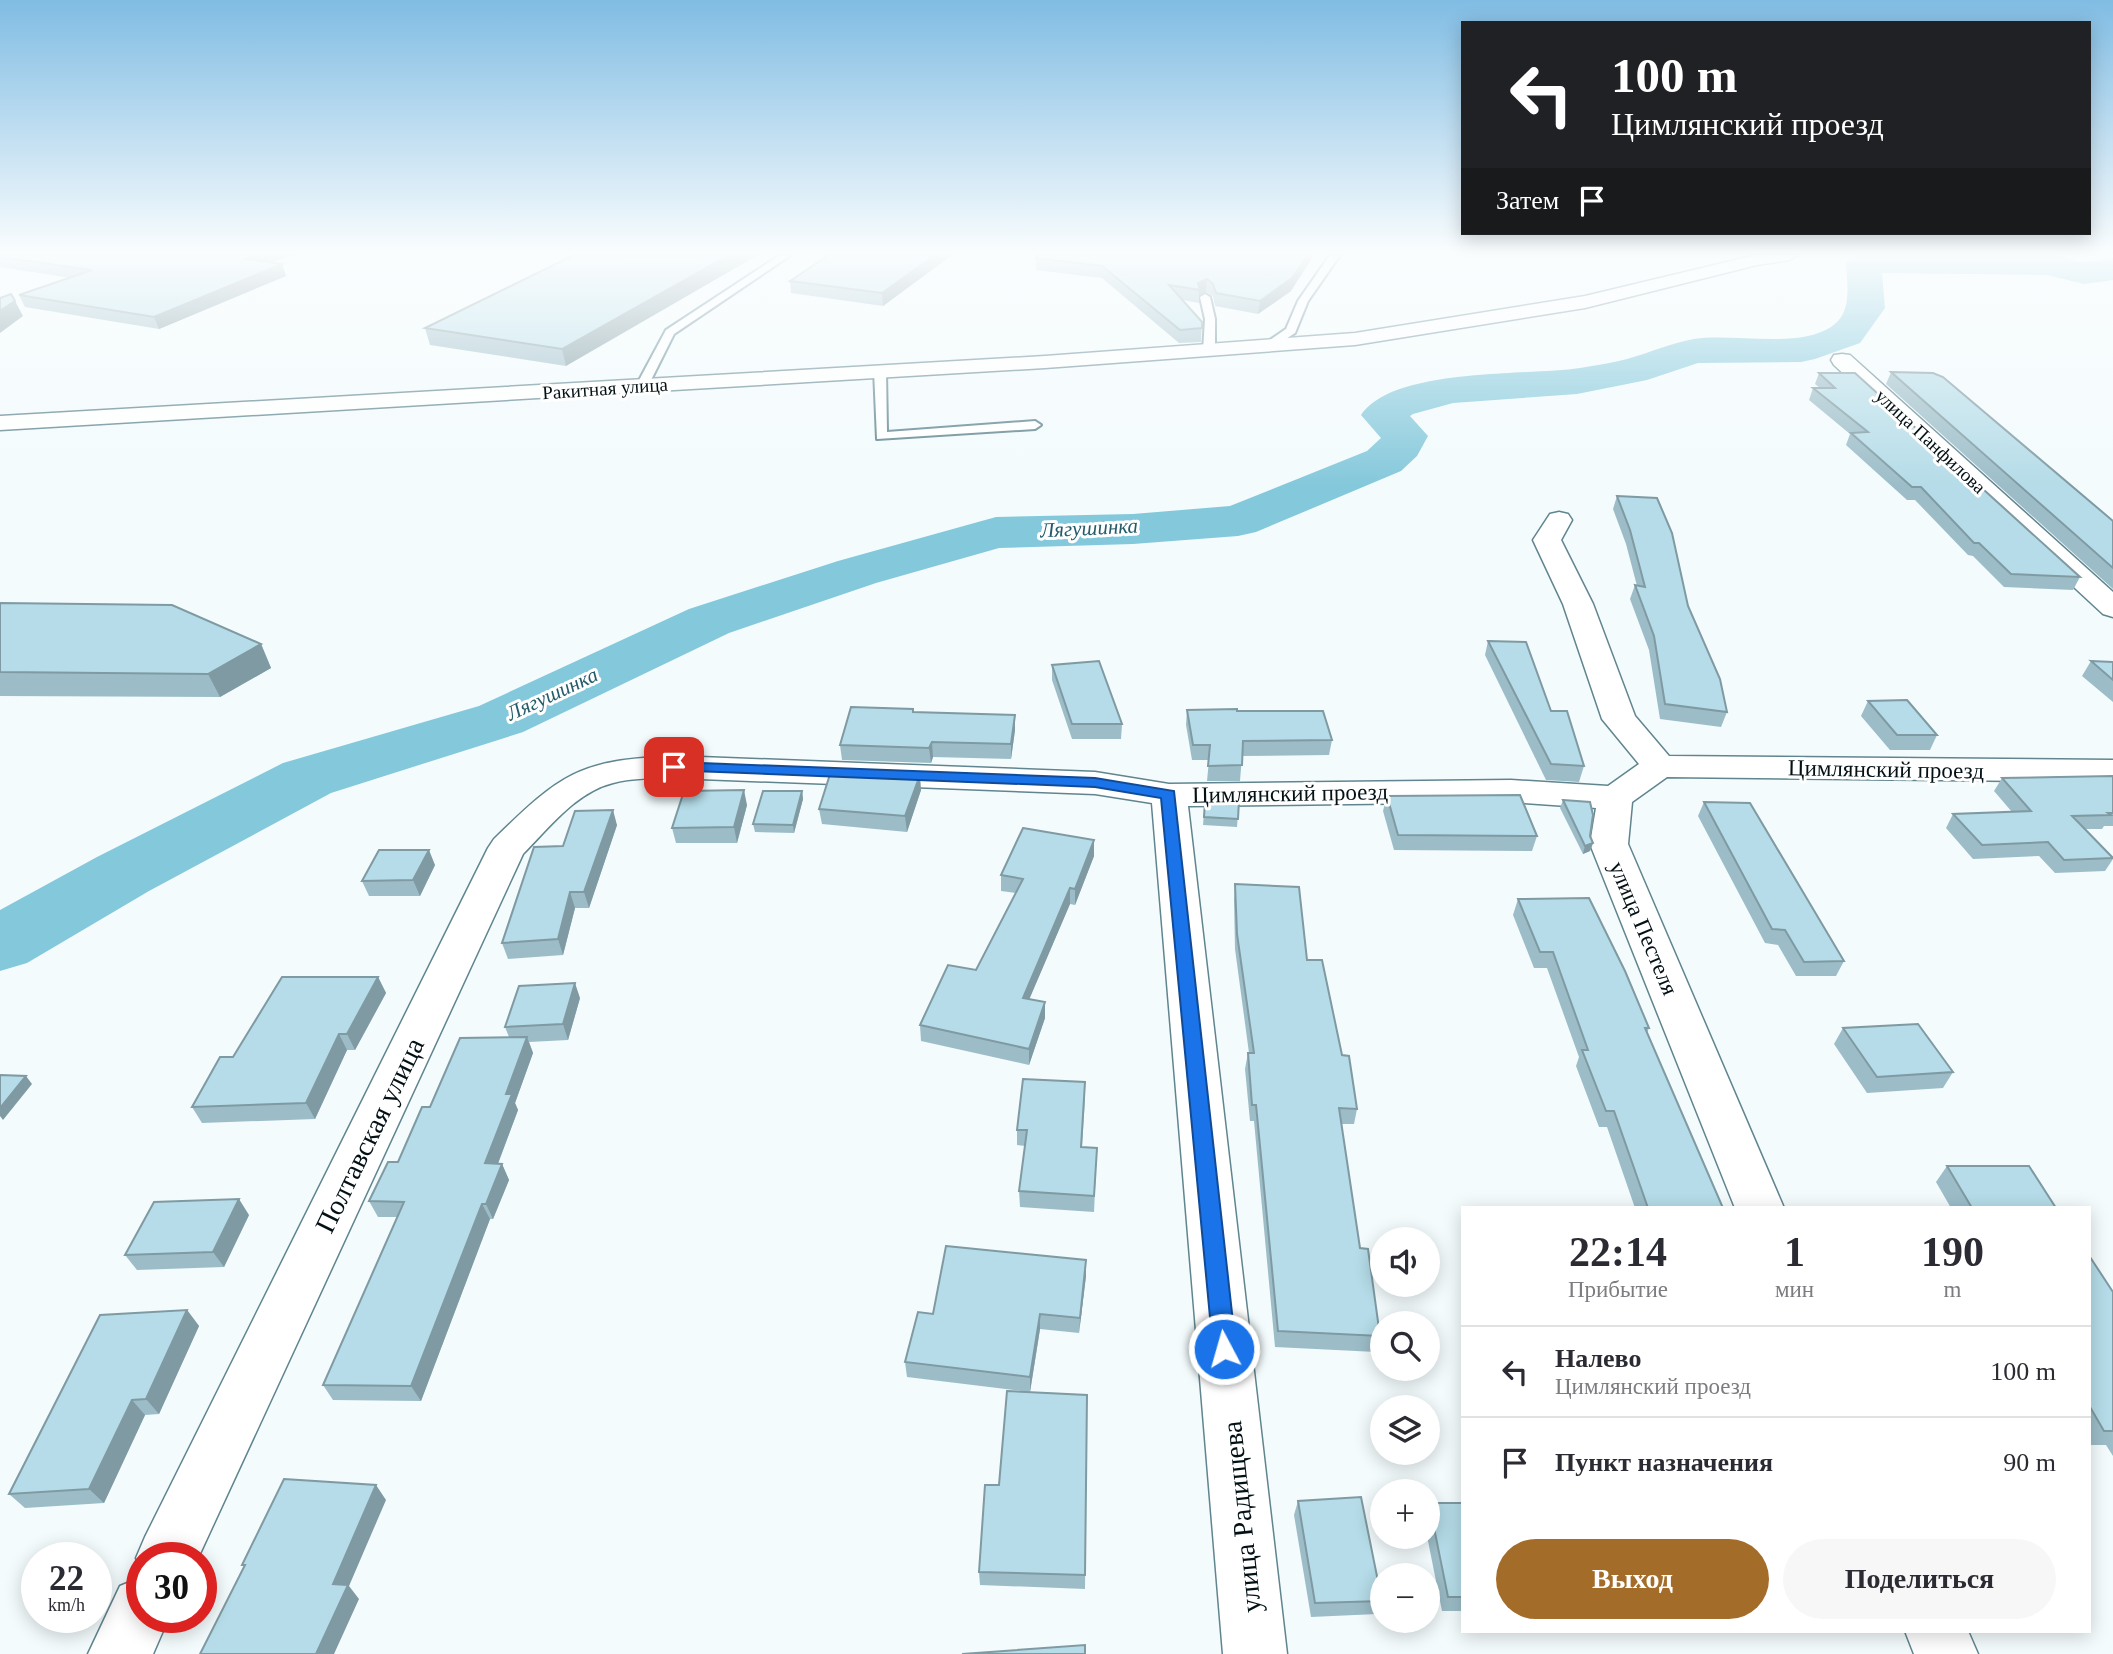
<!DOCTYPE html>
<html lang="ru">
<meta charset="utf-8">
<style>
body{margin:0;font-family:"Times New Roman",serif;background:#f7f7f7;color:#2b2b33;height:100vh;display:flex;flex-direction:column;font-size:26px;white-space:nowrap}
*{box-sizing:border-box;margin:0}
p{font-size:23px;color:#7c7c81}
.icon{flex:none;width:38px;height:38px;fill:none;stroke:currentColor;stroke-width:2;stroke-linecap:round;stroke-linejoin:round}
.map{position:relative;flex:1;overflow:hidden}
.drawer{position:absolute;left:1461px;top:1206px;width:630px;height:427px;display:flex;flex-direction:column;background:#fff;border-radius:0px;box-shadow:0 4px 18px #0003}
.drawer>*{flex:none}
.top-card{position:absolute;left:1461px;top:21px;width:630px;height:214px;border-radius:0px;box-shadow:0 4px 18px #0003;background:#202124;color:#fff;overflow:hidden}
.tools{position:absolute;left:1370px;top:1227px;display:grid;gap:14px}
.tools a{display:grid;place-items:center;width:70px;height:70px;border-radius:50%;background:#fff;box-shadow:0 4px 18px #0003;font-size:35px}
.speed{position:absolute;left:21px;top:1542px;display:flex;gap:14px;font-size:35px;font-weight:700;text-align:center}
.speed>*{display:grid;place-content:center;width:91px;height:91px;border-radius:50%;background:#fff;box-shadow:0 4px 18px #0003;line-height:1}
.speed small{font-size:18px;font-weight:400}
.speed .limit{border:10px solid #d22;background:#fff;color:#111}
.pin{position:absolute;display:grid;place-items:center;width:60px;height:60px;color:#fff;margin:-30px;border-radius:14px;box-shadow:0 4px 10px #0006}
.me{position:absolute;width:77px;margin:-38px;rotate:354deg;stroke-linejoin:round;filter:drop-shadow(0 0 5px #0008)}
.turn{display:flex;align-items:center;gap:24px;height:147px;padding:0 35px;font-size:32px}
.turn .icon{width:91px;height:91px;stroke-width:2.5}
.turn b{display:block;font-size:49px;line-height:60px}
.then{display:flex;align-items:center;height:66px;padding:0 35px;background:#0003;gap:14px;font-size:26px}
.eta{display:flex;justify-content:space-evenly;align-items:center;height:119px;text-align:center}
.eta b{font-size:42px;font-weight:700;line-height:49px}
.cta{display:flex;gap:14px;margin-top:auto;padding:14px 35px}
.cta a{flex:1;height:80px;border-radius:42px;background:#a36c28;color:#fff;font-size:28px;font-weight:700;line-height:80px;text-align:center}
.cta a+a{background:#f7f7f7;color:#2b2b33}
ul{padding:0;list-style:none}
li{display:flex;align-items:center;gap:21px;height:91px;padding:0 35px;border-top:2px solid #e1e1e2}
li div{flex:1}
li b{display:block;font-size:26px}
li em{font-style:normal}
.map>svg:first-child{display:block}
.lines{fill:none;stroke-linecap:round;stroke-linejoin:round}
.river{fill:#84c8db;fill-rule:evenodd}
.service-casing{stroke:#60858f;stroke-width:4}
.minor-casing{stroke:#60858f;stroke-width:3}
.service{fill:#fff;fill-rule:evenodd}
.minor{fill:#fff;fill-rule:evenodd}
.wall{fill:#9cbdc8}
.shaded-wall{fill:#7f9aa2}
.building{fill:#b5dce8;stroke:#7f9aa2;stroke-width:2}
.route{fill:#1a73e8;stroke:#114b97;stroke-width:2}
.labels{text-anchor:middle;stroke-width:6;stroke-linejoin:round;paint-order:stroke}
.far-street-label{font-size:19px;fill:#031014;stroke:#fff}
.far-water-label{font-size:21px;font-style:italic;fill:#245c6a;stroke:#fff}
.street-label{font-size:23px;fill:#031014;stroke:#fff}
.near-street-label{font-size:28px;fill:#031014;stroke:#fff}
</style>
<div class="map">
<svg width="2113" height="1654" viewBox="0 0 2113 1654">
<rect width="100%" height="100%" fill="#f3fbfd"/>
<g class="lines">
<path class="river" d="M1855,255h197l32,7 29,-4v22l-29,4 -37,-9 -165,-2 3,35 -25,35 -45,16 -14,3 -103,1 -51,17 -70,14 -124,9 -40,11 -3,2 18,20 -11,20 -16,15 -145,61 -18,4 -105,8 -134,4 -123,35 -147,50 -206,99 -192,61 -182,98 -122,72 -27,8v-61l97,-53 186,-94 196,-57 210,-97 149,-48 140,-39 18,-5 137,-3 97,-8 137,-55 14,-13 -20,-23c33,-48 164,-39 219,-47 16,-3 32,-5 47,-9 22,-6 44,-16 67,-20 39,-6 103,10 137,-12 22,-14 16,-42 15,-64z"/>
<defs>
<g id="service">
<polygon points="780,255 791,255 674,334 648,386 638,388 636,386 666,330"/>
<polygon points="1330,255 1340,255 1308,301 1295,333 1272,348 1264,348 1264,344 1286,329 1298,301"/>
<polygon points="1205,294 1210,297 1215,319 1215,351 1209,354 1203,351 1205,319 1200,297"/>
<polygon points="880,367 886,370 887,432 1035,421 1041,425 1035,429 877,439 874,370"/>
</g>
<g id="minor">
<polygon points="1756,255 1798,255 1789,260 1757,265 1585,308 1355,345 1045,368 0,430 0,416 1045,356 1355,333 1585,296"/>
<polygon points="1842,354 1850,355 2113,592 2113,617 2103,614 1834,365 1831,360 1834,355"/>
<path d="M1559,512l9,2 4,6 -11,20 32,64 42,112 34,40 444,4v22l-446,-5 -35,25 -4,42 156,364h-49l-145,-364 6,-36 -85,-6 -323,4 99,848h-64l-71,-851 -57,-9 -421,-16c-20,0 -41,0 -61,5 -37,9 -64,45 -90,71l-325,704h-56v15l-6,-15 9,-21 343,-689 6,-9c67,-65 84,-79 180,-83l421,16 74,12 342,-4 97,6 31,-22 -37,-45 -39,-115 -30,-64 17,-26z"/>
<polygon points="142,1577 142,1617 169,1617 153,1654 88,1654 120,1586"/>
<polygon points="1905,1631 1968,1631 1978,1654 1914,1654"/>
</g>
</defs>
<use href="#service" class="service-casing"/>
<use href="#minor" class="minor-casing"/>
<use href="#service" class="service"/>
<use href="#minor" class="minor"/>
</g>
<g class="wall">
<polygon points="0,255 293,255 270,263 282,264 286,276 159,329 25,307 19,295 70,278 0,267"/>
<polygon points="823,255 952,255 883,306 791,293 790,281 825,258"/>
<polygon points="1039,255 1291,291 1258,314 1215,306 1213,296 1206,292 1199,295 1199,303 1183,300 1202,322 1201,342 1179,343 1102,278 1036,270 1036,258"/>
<polygon points="664,256 566,366 430,345 425,328"/>
<polygon points="1891,372 2113,521 2113,589 1886,384"/>
<polygon points="1819,373 2080,577 2073,590 2004,587 1973,556 1968,555 1915,500 1907,500 1846,445 1850,434 1809,400 1813,388 1820,388 1815,384"/>
<polygon points="1617,496 1688,606 1727,712 1721,727 1660,719 1649,650 1630,599 1635,585 1637,586 1626,544 1613,509"/>
<polygon points="0,603 261,644 271,668 220,697 0,696"/>
<polygon points="1488,641 1551,711 1584,766 1579,782 1546,780 1485,655"/>
<polygon points="2091,661 2113,662 2113,702 2082,676"/>
<polygon points="1052,665 1122,724 1121,739 1072,739 1052,680"/>
<polygon points="1868,701 1937,735 1930,750 1890,750 1861,716"/>
<polygon points="913,709 914,712 1015,715 1015,730 1011,759 933,757 931,763 842,760 840,745"/>
<polygon points="1187,710 1237,711 1332,740 1329,755 1242,756 1240,781 1207,781 1209,760 1192,760 1186,725"/>
<polygon points="2113,776 2113,826 2104,826 2102,829 2086,829 2113,857 2113,859 2105,871 2055,873 2039,856 1973,859 1946,828 1953,814 2012,812 1994,791 2002,778"/>
<polygon points="921,790 907,832 822,824 819,809"/>
<polygon points="802,791 803,799 794,833 755,832 753,824"/>
<polygon points="1387,796 1537,836 1532,851 1394,850 1383,811"/>
<polygon points="1239,800 1237,827 1203,825 1205,801"/>
<polygon points="1563,800 1590,836 1593,843 1590,851 1583,854 1560,808"/>
<polygon points="1704,802 1844,961 1836,976 1796,976 1778,945 1765,943 1698,816"/>
<polygon points="747,805 737,843 676,843 672,828"/>
<polygon points="617,825 589,908 575,908 563,955 508,959 502,943 563,846"/>
<polygon points="1094,840 1094,856 1075,905 1070,904 1029,999 1045,1018 1029,1065 921,1041 920,1025 976,970 1016,893 1001,891 1001,875"/>
<polygon points="435,865 420,896 369,896 362,881"/>
<polygon points="1235,884 1307,960 1342,1055 1357,1109 1354,1124 1341,1124 1360,1248 1380,1336 1376,1352 1275,1347 1254,1121 1250,1121 1245,1069 1248,1053 1249,1053 1235,949 1234,900"/>
<polygon points="1518,899 1649,1028 1647,1033 1723,1208 1635,1208 1607,1127 1599,1127 1576,1066 1579,1057 1547,968 1534,968 1513,915"/>
<polygon points="378,977 386,993 355,1050 347,1050 315,1119 202,1123 192,1107 233,1057"/>
<polygon points="580,998 568,1040 529,1042 533,1053 515,1103 518,1110 498,1164 502,1164 509,1180 493,1219 490,1219 421,1401 333,1400 323,1385 397,1217 378,1217 369,1201 398,1162 430,1107 509,1037 505,1027"/>
<polygon points="1843,1028 1953,1072 1943,1088 1867,1093 1834,1044"/>
<polygon points="1085,1098 1082,1147 1097,1148 1094,1212 1020,1207 1019,1191 1025,1146 1017,1145 1017,1130"/>
<polygon points="1947,1166 2056,1208 1951,1208 1936,1182"/>
<polygon points="249,1215 224,1267 137,1270 125,1255"/>
<polygon points="2090,1257 2113,1292 2113,1456 2106,1445 2090,1445"/>
<polygon points="1086,1260 1086,1276 1079,1333 1040,1329 1030,1392 907,1377 905,1362 933,1314"/>
<polygon points="187,1310 199,1326 159,1414 145,1415 104,1503 25,1508 9,1494"/>
<polygon points="1087,1395 1085,1589 980,1585 979,1572 999,1485"/>
<polygon points="1298,1501 1382,1601 1377,1614 1311,1617 1294,1515"/>
<polygon points="1429,1503 1463,1503 1463,1611 1442,1611 1427,1536 1428,1536 1428,1506"/>
</g>
<g class="shaded-wall">
<polygon points="257,255 292,255 249,271 244,259"/>
<polygon points="729,255 758,255 566,366 562,349"/>
<polygon points="935,255 952,255 883,306 882,293"/>
<polygon points="1308,255 1314,255 1291,291 1258,314 1260,301"/>
<polygon points="282,264 286,276 159,329 154,317"/>
<polygon points="1207,279 1206,292 1199,295 1198,283"/>
<polygon points="15,301 23,316 0,333 0,311"/>
<polygon points="261,644 271,668 220,697 208,674"/>
<polygon points="1015,715 1015,730 1011,759 1011,744"/>
<polygon points="932,742 933,757 931,763 929,748"/>
<polygon points="920,775 921,790 907,832 905,816"/>
<polygon points="744,790 747,805 737,843 734,827"/>
<polygon points="802,791 803,799 794,833 793,825"/>
<polygon points="613,810 617,825 589,908 584,892"/>
<polygon points="1094,840 1094,856 1075,905 1075,889"/>
<polygon points="1593,843 1590,851 1583,854 1585,846"/>
<polygon points="429,850 435,865 420,896 413,880"/>
<polygon points="1070,888 1070,904 1023,1014 1023,998"/>
<polygon points="570,892 575,908 563,955 558,939"/>
<polygon points="378,977 386,993 355,1050 347,1034"/>
<polygon points="575,983 580,998 568,1040 563,1024"/>
<polygon points="1045,1002 1045,1018 1029,1065 1029,1049"/>
<polygon points="339,1034 347,1050 315,1119 306,1103"/>
<polygon points="527,1037 533,1053 515,1103 518,1110 492,1179 485,1163 506,1094"/>
<polygon points="26,1076 32,1084 3,1120 0,1116 0,1108"/>
<polygon points="502,1164 509,1180 493,1219 486,1204"/>
<polygon points="239,1199 249,1215 224,1267 213,1252"/>
<polygon points="482,1204 490,1219 421,1401 411,1386"/>
<polygon points="1086,1260 1086,1276 1079,1333 1080,1318"/>
<polygon points="187,1310 199,1326 159,1414 146,1399"/>
<polygon points="1040,1314 1040,1329 1030,1392 1030,1377"/>
<polygon points="132,1400 145,1415 104,1503 89,1489"/>
<polygon points="376,1485 386,1500 349,1586 359,1599 334,1654 316,1654 333,1584"/>
</g>
<g class="building">
<polygon points="0,255 257,255 244,259 282,264 154,317 19,295 92,270 0,257"/>
<polygon points="574,255 664,256 729,255 562,349 425,328"/>
<polygon points="829,255 935,255 882,293 790,281"/>
<polygon points="1039,255 1308,255 1292,278 1260,301 1216,293 1213,284 1207,279 1198,283 1200,290 1169,285 1202,322 1202,328 1180,330 1102,266 1036,258"/>
<polygon points="11,294 15,301 0,311 0,298"/>
<polygon points="1891,372 1933,373 1943,377 2113,521 2113,568"/>
<polygon points="1819,373 1855,373 2080,577 2011,574 1979,543 1974,543 1921,487 1912,487 1851,433 1868,432 1813,388 1835,388"/>
<polygon points="1617,496 1657,498 1672,533 1688,606 1720,679 1727,712 1665,704 1654,636 1635,585 1645,587 1630,530"/>
<polygon points="0,603 172,605 261,644 208,674 0,672"/>
<polygon points="1488,641 1526,642 1551,711 1567,711 1584,766 1551,764"/>
<polygon points="1099,661 1122,724 1072,724 1052,665"/>
<polygon points="2091,661 2113,662 2113,680"/>
<polygon points="1907,700 1937,735 1897,735 1868,701"/>
<polygon points="851,707 913,709 913,712 1015,715 1011,744 932,742 929,748 840,745"/>
<polygon points="1237,709 1237,711 1323,711 1332,740 1243,741 1242,765 1208,766 1210,745 1193,745 1187,710"/>
<polygon points="831,771 920,775 905,816 819,809"/>
<polygon points="2113,776 2113,813 2108,813 2111,815 2072,816 2113,858 2064,860 2048,842 1982,845 1953,814 2031,811 2002,778"/>
<polygon points="744,790 734,827 672,828 684,791"/>
<polygon points="763,791 802,791 793,825 753,824"/>
<polygon points="1520,795 1537,836 1398,835 1387,796"/>
<polygon points="1239,800 1238,819 1204,817 1205,801"/>
<polygon points="1563,800 1590,802 1593,815 1590,836 1593,843 1585,846"/>
<polygon points="1704,802 1750,803 1844,961 1804,962 1785,930 1772,929"/>
<polygon points="613,810 584,892 570,892 558,939 502,943 534,847 563,846 575,811"/>
<polygon points="1023,828 1094,840 1075,889 1070,888 1023,998 1045,1002 1029,1049 920,1025 948,965 976,970 1023,879 1001,875"/>
<polygon points="379,850 429,850 413,880 362,881"/>
<polygon points="1235,884 1299,887 1307,960 1322,960 1342,1055 1349,1056 1357,1109 1339,1108 1360,1248 1368,1249 1380,1336 1278,1331 1256,1105 1252,1105 1248,1053 1254,1053 1237,934"/>
<polygon points="1589,898 1625,971 1649,1028 1645,1028 1723,1208 1648,1208 1614,1111 1606,1111 1582,1050 1588,1050 1553,952 1540,952 1518,899"/>
<polygon points="282,977 378,977 347,1034 339,1034 306,1103 192,1107 220,1057 233,1057"/>
<polygon points="575,983 563,1024 505,1027 519,986"/>
<polygon points="1918,1024 1953,1072 1877,1077 1843,1028"/>
<polygon points="527,1037 506,1094 512,1094 485,1163 502,1164 486,1204 482,1204 411,1386 323,1385 404,1202 369,1201 388,1162 398,1162 422,1107 430,1107 460,1038"/>
<polygon points="0,1075 26,1076 0,1108"/>
<polygon points="1023,1079 1085,1082 1081,1147 1097,1148 1094,1196 1019,1191 1027,1130 1017,1130"/>
<polygon points="1947,1166 2029,1166 2056,1208 1972,1208"/>
<polygon points="239,1199 213,1252 125,1255 154,1202"/>
<polygon points="946,1246 1086,1260 1080,1318 1040,1314 1030,1377 905,1362 918,1312 933,1314"/>
<polygon points="2090,1257 2113,1292 2113,1431 2104,1431 2090,1407"/>
<polygon points="187,1310 146,1399 132,1400 89,1489 9,1494 100,1315"/>
<polygon points="1007,1391 1087,1395 1085,1575 979,1572 985,1485 999,1485"/>
<polygon points="284,1479 376,1485 333,1584 348,1585 316,1654 200,1654 245,1565 242,1565"/>
<polygon points="1361,1497 1382,1601 1315,1603 1298,1501"/>
<polygon points="1429,1503 1463,1503 1463,1597 1448,1597"/>
<polygon points="1085,1645 1085,1654 962,1654"/>
</g>
<linearGradient id="sky" x2="0" y2="1"><stop stop-color="#80bce3"/><stop offset="0.52" stop-color="#fafdfe"/><stop offset="1" stop-color="#fafdfe" stop-opacity="0"/></linearGradient>
<rect width="2113" height="486" fill="url(#sky)"/>
<polygon class="route" points="674,762 1095,778 1174,791 1236,1349 1233,1357 1224,1360 1216,1357 1213,1349 1161,798 1095,787 668,770 666,767"/>
<g class="labels">
<g class="far-street-label">
<text transform="translate(605 388) rotate(-4)" y="7">Ракитная улица</text>
<text transform="translate(1931 441) rotate(43)" y="7">улица Панфилова</text>
</g>
<g class="far-water-label">
<text transform="translate(1089 528) rotate(-3)" y="7">Лягушинка</text>
<text transform="translate(552 694) rotate(-25)" y="7">Лягушинка</text>
</g>
<g class="street-label">
<text transform="translate(1886 769) rotate(1)" y="8">Цимлянский проезд</text>
<text transform="translate(1290 793) rotate(-1)" y="8">Цимлянский проезд</text>
<text transform="translate(1644 928) rotate(67)" y="8">улица Пестеля</text>
</g>
<g class="near-street-label">
<text transform="translate(369 1135) rotate(-64)" y="10">Полтавская улица</text>
<text transform="translate(1241 1517) rotate(-96)" y="10">улица Радищева</text>
</g>
</g>
</svg>
<div class="tools">
<a><svg class="icon" aria-label="sound" viewBox="0 0 24 24"><path d="M4 9h4l5-4v14l-5-4H4zM17 9q2 3 0 6"/></svg></a>
<a><svg class="icon" aria-label="search" viewBox="0 0 24 24"><circle cx="10" cy="10" r="6"/><path d="M15 15l6 6"/></svg></a>
<a><svg class="icon" aria-label="layers" viewBox="0 0 24 24"><path d="M12 4l9 5-9 5-9-5zM3 14l9 5 9-5"/></svg></a>
<a>+</a>
<a>−</a>
</div>
<div class="speed"><div>22<small>km/h</small></div><div class="limit">30</div></div>
<div class="pin" style="left:674px;top:767px;background:#d93025"><svg class="icon" aria-label="arrive" viewBox="0 0 24 24"><path d="M6 21V4h12l-3 4 3 4H6"/></svg></div>
<svg class="me" style="left:1224px;top:1349px" viewBox="-20 -20 40 40"><circle r="17" fill="#1a73e8" stroke="#fff" stroke-width="3"/><path d="M0-11L8 9 0 5-8 9z" fill="#fff"/></svg>
<div class="top-card">
<div class="turn"><svg class="icon" aria-label="left" viewBox="0 0 24 24"><path d="M17 20v-9H6M10 6l-5 5 5 5"/></svg><div><b>100 m</b>Цимлянский проезд</div></div>
<div class="then">Затем<svg class="icon" aria-label="arrive" viewBox="0 0 24 24"><path d="M6 21V4h12l-3 4 3 4H6"/></svg></div>
</div>
<section class="drawer">
<div class="eta">
<div><b>22:14</b><p>Прибытие</p></div>
<div><b>1</b><p>мин</p></div>
<div><b>190</b><p>m</p></div>
</div>
<ul>
<li><svg class="icon" aria-label="left" viewBox="0 0 24 24"><path d="M17 20v-9H6M10 6l-5 5 5 5"/></svg><div><b>Налево</b><p>Цимлянский проезд</p></div><em>100 m</em></li>
<li><svg class="icon" aria-label="arrive" viewBox="0 0 24 24"><path d="M6 21V4h12l-3 4 3 4H6"/></svg><div><b>Пункт назначения</b></div><em>90 m</em></li>
</ul>
<div class="cta"><a>Выход</a><a>Поделиться</a></div>
</section>
</div>
